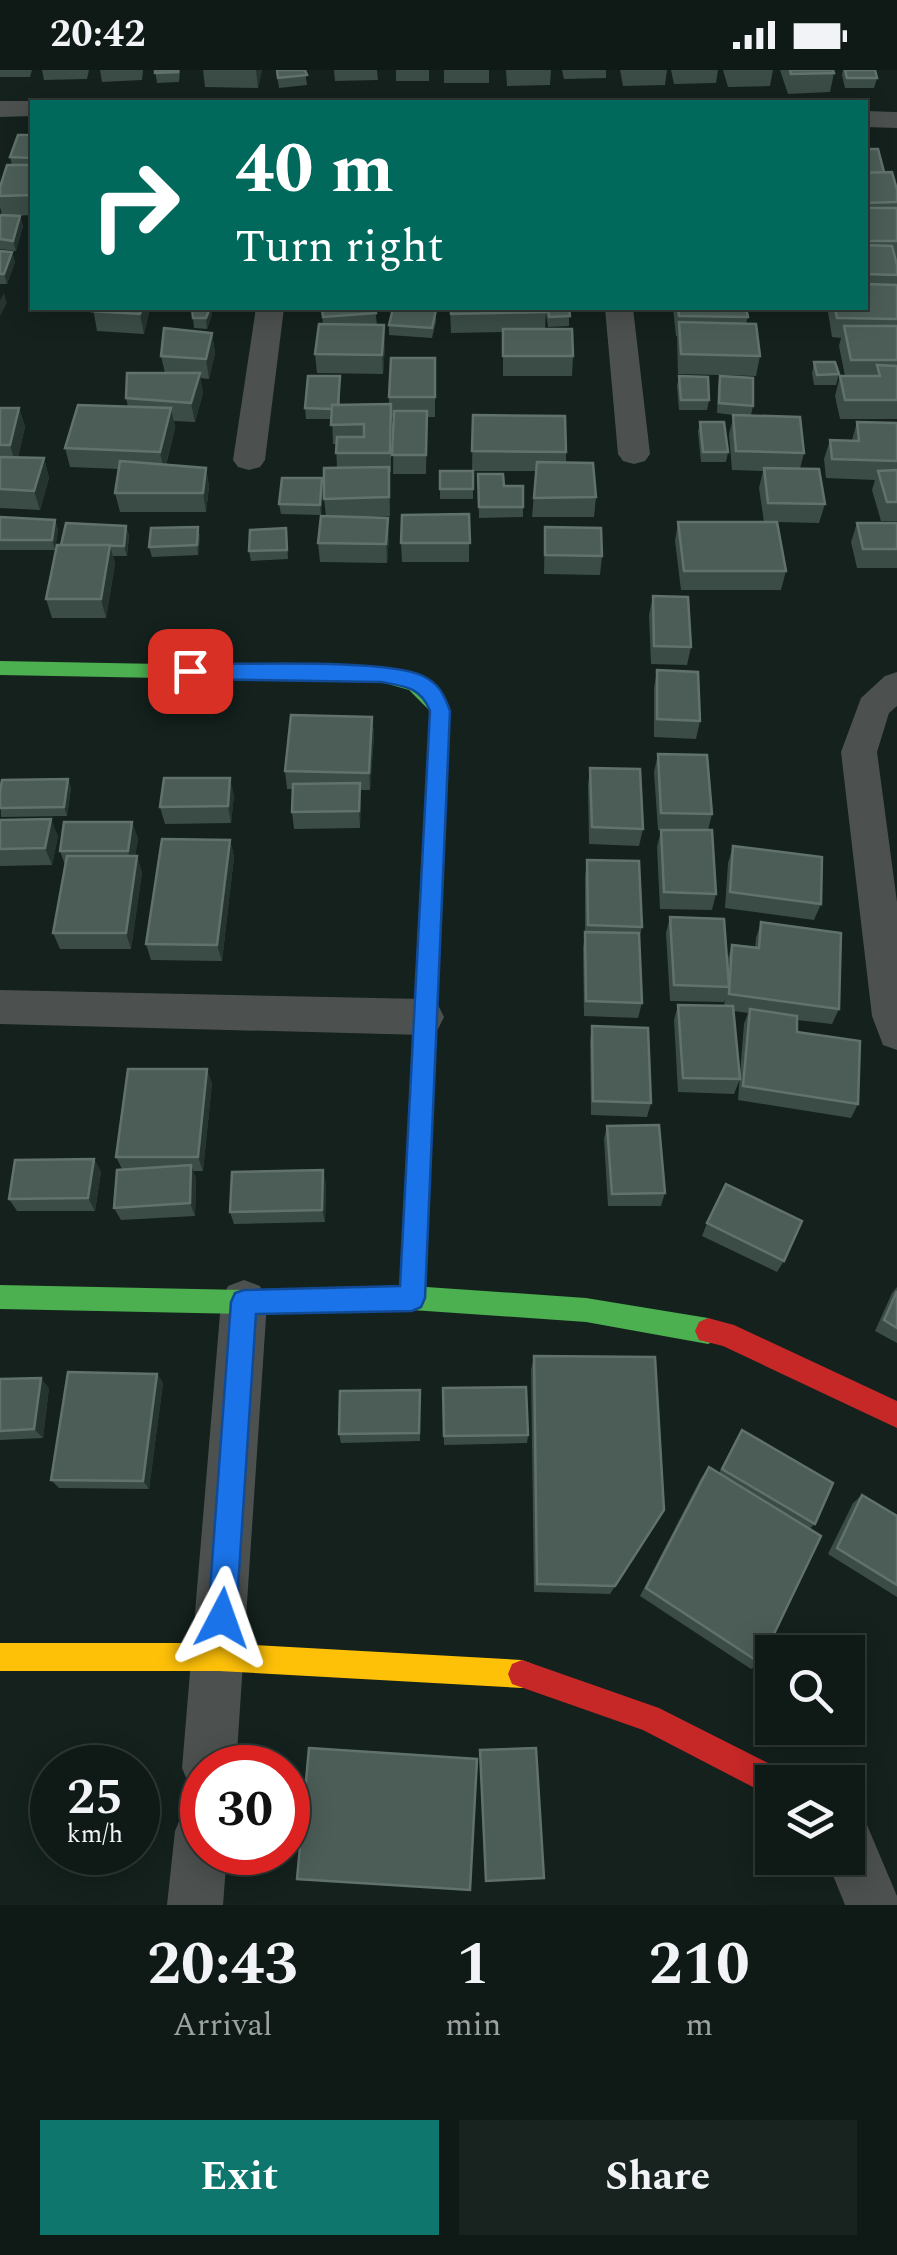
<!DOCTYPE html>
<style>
body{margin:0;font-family:Spectral,serif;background:#18221f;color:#f1f3f6;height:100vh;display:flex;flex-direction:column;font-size:38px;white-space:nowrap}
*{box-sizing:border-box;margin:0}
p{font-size:32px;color:#9ba0a1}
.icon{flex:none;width:55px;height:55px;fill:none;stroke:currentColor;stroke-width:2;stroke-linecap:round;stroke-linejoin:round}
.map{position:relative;height:1835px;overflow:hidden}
.panel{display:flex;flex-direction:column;background:#0f1916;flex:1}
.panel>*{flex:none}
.top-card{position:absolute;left:30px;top:30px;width:838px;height:210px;border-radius:0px;box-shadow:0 5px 25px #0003,0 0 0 2px #2f3835;background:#00695c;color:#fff;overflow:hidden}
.fabs{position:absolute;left:755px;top:1565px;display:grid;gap:20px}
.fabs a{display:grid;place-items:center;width:110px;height:110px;border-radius:0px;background:#0f1916;box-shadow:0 5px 25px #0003,0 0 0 2px #2f3835;font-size:50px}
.speed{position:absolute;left:30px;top:1675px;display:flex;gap:20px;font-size:50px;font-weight:700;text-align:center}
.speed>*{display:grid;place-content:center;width:130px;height:130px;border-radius:50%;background:#0f1916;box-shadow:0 5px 25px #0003,0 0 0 2px #2f3835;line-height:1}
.speed small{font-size:25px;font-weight:400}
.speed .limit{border:15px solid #d22;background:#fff;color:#111}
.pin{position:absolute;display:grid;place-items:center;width:85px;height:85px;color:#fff;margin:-42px;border-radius:20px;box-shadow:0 5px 15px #0006}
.me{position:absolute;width:110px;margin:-55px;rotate:4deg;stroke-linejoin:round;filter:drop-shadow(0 0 8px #0008)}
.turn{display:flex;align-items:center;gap:35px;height:210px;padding:0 40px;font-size:45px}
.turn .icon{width:130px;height:130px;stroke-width:2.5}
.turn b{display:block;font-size:70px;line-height:85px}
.eta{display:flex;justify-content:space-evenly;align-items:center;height:170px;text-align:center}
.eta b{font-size:60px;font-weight:700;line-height:70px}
.button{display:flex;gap:20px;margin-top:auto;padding:20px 40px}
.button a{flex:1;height:115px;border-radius:0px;background:#0f766e;color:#fff;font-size:40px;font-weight:700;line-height:115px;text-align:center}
.button a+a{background:#18221f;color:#f1f3f6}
.status{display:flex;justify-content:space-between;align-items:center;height:70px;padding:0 50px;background:#0f1916;direction:ltr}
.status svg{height:28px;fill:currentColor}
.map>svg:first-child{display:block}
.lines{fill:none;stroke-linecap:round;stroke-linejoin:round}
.street{fill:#4c514f;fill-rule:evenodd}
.fast{fill:#4caf50;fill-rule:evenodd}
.slow{fill:#ffc107;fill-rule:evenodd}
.jam{fill:#c62828;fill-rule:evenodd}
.wall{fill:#3b4c46}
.shaded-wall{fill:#25342f}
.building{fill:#4c5d57;stroke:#61726c;stroke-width:2.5}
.route{fill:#1a73e8;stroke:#114b97;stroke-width:2.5}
</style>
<div class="status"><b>20:42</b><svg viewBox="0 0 49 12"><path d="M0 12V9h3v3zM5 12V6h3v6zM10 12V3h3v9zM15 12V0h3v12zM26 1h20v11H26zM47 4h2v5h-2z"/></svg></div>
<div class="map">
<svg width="897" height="1835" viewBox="0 0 897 1835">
<rect width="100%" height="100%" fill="#14211d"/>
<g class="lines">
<g class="street">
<polygon points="0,31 32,31 36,32 32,32 32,46 0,47"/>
<polygon points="865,41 897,42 897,58 865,57"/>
<polygon points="256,238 284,238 265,390 260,397 249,400 238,397 233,390"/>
<polygon points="605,238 633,238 650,384 645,391 634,394 623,391 618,384"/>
<polygon points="897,602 897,636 889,643 877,682 897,832 897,980 883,975 872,946 841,682 861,628 885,606"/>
<polygon points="0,920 424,929 438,935 444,947 438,959 424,965 0,954"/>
<polygon points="244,1210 260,1216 267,1232 236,1698 202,1698 202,1722 190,1717 182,1698 221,1232 228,1216"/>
<polygon points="202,1734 202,1782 227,1782 223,1835 167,1835 175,1761 183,1742"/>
<polygon points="848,1747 867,1755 897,1826 897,1835 845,1835 826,1788 848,1788"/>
</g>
<g class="fast">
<polygon points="0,591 381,598 430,614 450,641 444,783 433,792 422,783 430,641 409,620 381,612 0,605"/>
<polygon points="0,1215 244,1220 412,1216 586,1228 708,1248 717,1252 721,1261 717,1270 708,1274 586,1252 412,1240 244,1244 0,1239"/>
</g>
<g class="slow">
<polygon points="433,774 444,783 425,1228 421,1237 412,1240 403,1237 399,1228 422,783"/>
<polygon points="0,1573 219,1573 522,1590 532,1594 536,1604 532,1614 522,1618 219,1601 0,1601"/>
</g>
<g class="jam">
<polygon points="708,1248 734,1255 897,1331 897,1358 723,1276 699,1270 695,1261 699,1252"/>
<polygon points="522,1590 659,1638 784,1701 788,1712 772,1712 772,1727 643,1660 512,1614 508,1604 512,1594"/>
</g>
</g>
<g class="wall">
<polygon points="0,0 32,0 30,7 0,7"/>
<polygon points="42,0 89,0 87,9 44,10"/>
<polygon points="100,0 143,0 142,10 102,12"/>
<polygon points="155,0 180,0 179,12 157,13"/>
<polygon points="203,0 262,0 258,18 205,17"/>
<polygon points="276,0 305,0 307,15 279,18"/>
<polygon points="334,0 377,0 378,10 335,11"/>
<rect x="396" y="0" width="33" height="11"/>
<rect x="444" y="0" width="45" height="13"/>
<polygon points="506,0 551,0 550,15 507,16"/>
<polygon points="562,0 606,0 606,8 564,9"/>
<polygon points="620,0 667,0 665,15 623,16"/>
<polygon points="671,0 718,0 716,13 674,14"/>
<polygon points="723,0 773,0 770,16 728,17"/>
<polygon points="780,0 833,0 834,3 830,22 788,24"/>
<polygon points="843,0 875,0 877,8 874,18 845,18 842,5"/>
<polygon points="32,65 32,145 14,146 20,146 23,156 16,181 0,179 0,145 2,145 0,137 0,117 12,95 10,87"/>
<polygon points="865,79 897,120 897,349 840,349 835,326 840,306 845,306 839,276 841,268 832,267 828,242 829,238 865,238"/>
<polygon points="0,181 12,182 15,192 7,214 0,214"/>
<polygon points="93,238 150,238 144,264 97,261"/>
<polygon points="321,238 375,238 377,255 385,275 383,304 317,303 315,284 323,254"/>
<polygon points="450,238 569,238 569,256 548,257 546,243 545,259 573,286 572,306 503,306 503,262 451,263"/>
<polygon points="673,238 746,238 748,247 746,253 760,286 756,306 678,304 677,266 676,266"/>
<polygon points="436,240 436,251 432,268 389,265 389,255"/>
<polygon points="212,245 207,259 194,258 193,248"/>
<polygon points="212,263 215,283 209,309 200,308 203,323 195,352 174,351 175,358 166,395 206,398 209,417 206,442 120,442 115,423 119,399 70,397 65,378 128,337 126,328 165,303 161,286"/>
<polygon points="435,288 435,347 427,347 426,404 393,404 394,347 391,347 391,402 389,402 390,446 354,447 389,467 387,493 320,492 318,473 326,447 324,429 337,398 336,374 333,374 332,349 306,349 305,338 340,306 340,335 389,334 389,327"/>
<polygon points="814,292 839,304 836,315 814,315 812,303"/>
<polygon points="679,306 709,330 707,340 679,340 677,316"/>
<polygon points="720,306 753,336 751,345 804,383 800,399 825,434 819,453 777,452 786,501 781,520 681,520 675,471 678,452 764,452 759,418 763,401 732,400 729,364 734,345 717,343 718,316"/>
<polygon points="0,338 19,338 25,357 18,387 44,388 49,408 40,440 0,438"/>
<polygon points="473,345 566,382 566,393 596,427 594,447 532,447 536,401 472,401"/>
<polygon points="700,352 728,382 726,392 701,392 698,362"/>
<polygon points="857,352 897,353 897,451 881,451 872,420 875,410 826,408 824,389 830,370 852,370"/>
<rect x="440" y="401" width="33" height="28"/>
<polygon points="478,404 504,416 523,437 523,447 479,448"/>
<polygon points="322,408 323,418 321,445 281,444 279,434"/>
<polygon points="469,444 469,492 402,492 401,473"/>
<polygon points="0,447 55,450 58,460 55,480 0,480"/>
<polygon points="857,453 897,453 897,498 857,498 851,472"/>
<polygon points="126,456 129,466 127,486 113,486 115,494 106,548 52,548 46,529 61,475"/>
<polygon points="198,457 200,467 198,485 152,487 149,477"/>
<polygon points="545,457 602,486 600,505 544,504"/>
<polygon points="286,458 288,489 251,491 249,481"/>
<polygon points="653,526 691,577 687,595 651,594 649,545"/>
<polygon points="657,600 700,651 696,669 654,667 654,618"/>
<polygon points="372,647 374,665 370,720 361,720 360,758 294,759 292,742 293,719 287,719 285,701"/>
<polygon points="658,684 712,744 708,760 716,824 712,840 660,839 657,777 661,760 658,760 654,702"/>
<polygon points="590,698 643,759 639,776 589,774 588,715"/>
<polygon points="68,709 71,718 67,746 1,747 0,721"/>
<polygon points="234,725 231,753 165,754 160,737"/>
<polygon points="0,750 58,766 52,795 0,796"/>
<polygon points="132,752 138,769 135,786 137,786 142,803 131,879 60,879 53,863 65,795 60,781"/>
<polygon points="230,770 234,787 222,891 151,890 146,874"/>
<polygon points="733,776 821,834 814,850 725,838 728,793"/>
<polygon points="587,790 642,857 639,869 642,933 638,948 584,946 583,878 585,863 585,807"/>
<polygon points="670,847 727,891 732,875 755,878 756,868 761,852 839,939 832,954 797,950 797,962 858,1034 851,1048 738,1030 744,954 748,943 734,941 740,1009 734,1024 678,1022 674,950 678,935 724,936 725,929 724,932 670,931 666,863"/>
<polygon points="592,956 651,1033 647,1047 591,1045 590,971"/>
<polygon points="212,1013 203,1101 193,1101 196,1109 195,1146 121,1150 114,1138 122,1099 116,1087"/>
<polygon points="607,1056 665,1123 661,1136 608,1136 604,1069"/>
<polygon points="94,1089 101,1102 95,1141 17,1141 9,1129"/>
<polygon points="326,1113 325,1152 234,1154 230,1142"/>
<polygon points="707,1153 784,1191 777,1202 702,1166"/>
<polygon points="897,1217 897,1273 875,1261 892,1223"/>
<polygon points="534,1286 664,1440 610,1524 534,1522 531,1300"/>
<polygon points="157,1304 163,1313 149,1419 59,1418 51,1410"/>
<polygon points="0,1309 49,1318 43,1368 0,1370"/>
<polygon points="443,1318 528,1365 527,1373 444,1375"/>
<polygon points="420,1329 420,1371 341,1373 339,1364"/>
<polygon points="742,1360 815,1454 809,1459 760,1593 751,1599 640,1526 701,1408 709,1397 719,1403"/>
<polygon points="862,1425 897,1446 897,1527 828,1484 853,1433"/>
</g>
<g class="shaded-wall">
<polygon points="256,0 262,0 258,18"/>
<polygon points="20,146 23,156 16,181 13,171"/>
<polygon points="12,182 15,192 7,214 4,204"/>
<polygon points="4,223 7,233 0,246 0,230"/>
<polygon points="142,238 150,238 144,264 140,244"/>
<polygon points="210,238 211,238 212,245 207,259 206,248"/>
<polygon points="384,255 385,275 383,304 382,285"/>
<polygon points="212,263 215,283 209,309 206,289"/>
<polygon points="200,303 203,323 195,352 191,333"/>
<polygon points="19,338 25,357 16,395 10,375"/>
<polygon points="171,338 175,358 164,401 160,382"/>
<polygon points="44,388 49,408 40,440 34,421"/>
<polygon points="206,398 209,417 206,442 203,423"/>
<polygon points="322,408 323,418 321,445 320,435"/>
<polygon points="388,448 389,467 387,493 386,474"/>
<polygon points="55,450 58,460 55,480 52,470"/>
<polygon points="126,456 129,466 127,486 124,476"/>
<polygon points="198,457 200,467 198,485 197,475"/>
<polygon points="110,475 115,494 106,548 101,529"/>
<polygon points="372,647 374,665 370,720 369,703"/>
<polygon points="230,708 234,725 231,753 228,736"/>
<polygon points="68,709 71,718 67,746 64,737"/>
<polygon points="360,713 361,730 360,758 359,741"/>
<polygon points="51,749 58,766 52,795 45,778"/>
<polygon points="132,752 138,769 133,798 128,781"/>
<polygon points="230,770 234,787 222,891 217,875"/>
<polygon points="137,786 142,803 131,879 126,863"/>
<polygon points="207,999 212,1013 203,1101 198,1087"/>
<polygon points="94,1089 101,1102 95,1141 88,1128"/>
<polygon points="191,1095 196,1109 195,1146 190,1133"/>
<polygon points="323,1100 326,1113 325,1152 322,1140"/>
<polygon points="157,1304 163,1313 149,1419 143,1411"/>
<polygon points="41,1308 49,1318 43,1368 34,1359"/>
</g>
<g class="building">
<polygon points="155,0 178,0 178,2 155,3"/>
<polygon points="277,0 305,0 307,5 278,8"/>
<polygon points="790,0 833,0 834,3 791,4"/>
<polygon points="845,0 875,0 877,8 847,8"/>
<polygon points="18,65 32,65 32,88 10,87"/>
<polygon points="865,79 878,79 884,102 865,103"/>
<polygon points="7,95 32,95 32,125 0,126 0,117"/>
<polygon points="892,102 897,120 897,132 865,133 865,103"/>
<rect x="865" y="138" width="32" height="33"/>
<polygon points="0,145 20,146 13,171 0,169"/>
<polygon points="865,175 892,176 897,195 897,205 865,204"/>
<polygon points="0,181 12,182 4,204 0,204"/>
<polygon points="865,214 897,215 897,249 837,248 835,238 865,238"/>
<polygon points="93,238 142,238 140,244 92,241"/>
<polygon points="192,238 210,238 206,248 193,248"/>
<polygon points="322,238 375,238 376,243 323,247"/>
<polygon points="393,238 436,240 432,258 389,255"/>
<polygon points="451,238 546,238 546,242 451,244"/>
<polygon points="548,238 569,238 570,246 549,247"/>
<polygon points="678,238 746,238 748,247 679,246"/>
<polygon points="679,252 756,254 760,286 681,284"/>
<polygon points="319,254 384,255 382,285 315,284"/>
<polygon points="844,256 897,256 897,290 851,290"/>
<polygon points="164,258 212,263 206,289 161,286"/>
<polygon points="503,259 572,259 573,286 503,286"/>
<polygon points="391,288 435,288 435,327 389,327"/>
<polygon points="814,292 835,292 839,304 817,305"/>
<polygon points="877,295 897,296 897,330 845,330 840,306 880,306"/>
<polygon points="127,303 200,303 191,333 126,328"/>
<polygon points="308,306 340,306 338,335 332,335 332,339 305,338"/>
<polygon points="679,306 708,307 709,330 681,330"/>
<polygon points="720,306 753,308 753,336 719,333"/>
<polygon points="391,334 390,383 336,383 337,367 364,367 364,354 331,355 332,335"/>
<polygon points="78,335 171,338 160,382 65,378"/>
<polygon points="0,338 19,338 10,375 0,375"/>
<polygon points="394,341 427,341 426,385 392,385"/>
<polygon points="473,345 565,346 566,382 472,381"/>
<polygon points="733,345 800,347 804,383 736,381"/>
<polygon points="700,352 724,352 728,382 703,382"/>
<polygon points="857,352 897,353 897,391 832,389 830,370 859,371"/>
<polygon points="0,387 44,388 34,421 0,419"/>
<polygon points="120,391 206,398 203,423 115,423"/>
<polygon points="537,392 593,393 596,427 534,428"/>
<polygon points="389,397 389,427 324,429 324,398"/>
<polygon points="764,398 819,399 825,434 768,433"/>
<polygon points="897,400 897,432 887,432 878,401"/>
<rect x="440" y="401" width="33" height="18"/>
<polygon points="478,404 503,404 504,416 523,416 523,437 479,437"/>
<polygon points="282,408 322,408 320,435 279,434"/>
<polygon points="469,444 470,473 401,473 402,445"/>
<polygon points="321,446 388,448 386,474 318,473"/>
<polygon points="0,447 55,450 52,470 0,470"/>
<polygon points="678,452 777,452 786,501 684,501"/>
<polygon points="66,453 126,456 124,476 61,475"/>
<polygon points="857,453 897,453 897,479 863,479"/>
<polygon points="198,457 197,475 149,477 151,458"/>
<polygon points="545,457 601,458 602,486 545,485"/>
<polygon points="286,458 287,480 249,481 250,460"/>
<polygon points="57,475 110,475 101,529 46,529"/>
<polygon points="653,526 688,527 691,577 654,576"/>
<polygon points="657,600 698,602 700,651 657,649"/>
<polygon points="291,645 372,647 369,703 285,701"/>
<polygon points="658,684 707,685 712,744 661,743"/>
<polygon points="590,698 640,699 643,759 592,757"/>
<polygon points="164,708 230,708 228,736 160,737"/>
<polygon points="68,709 64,737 0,738 0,721 2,710"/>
<polygon points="360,713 359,741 292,742 293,714"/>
<polygon points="51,749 45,778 0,779 0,750"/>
<polygon points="64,752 132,752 128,781 60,781"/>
<polygon points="661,760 712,760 716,824 664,822"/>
<polygon points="162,769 230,770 217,875 146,874"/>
<polygon points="733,776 822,787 821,834 730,822"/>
<polygon points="67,786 137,786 126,863 53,863"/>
<polygon points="587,790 639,791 642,857 588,855"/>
<polygon points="670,847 724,849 729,917 674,915"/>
<polygon points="761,852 841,863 839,939 729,924 732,875 759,878"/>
<polygon points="585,862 639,863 642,933 586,931"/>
<polygon points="678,935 733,936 740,1009 683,1008"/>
<polygon points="750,939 797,946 797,962 860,971 858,1034 743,1016"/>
<polygon points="592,956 648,958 651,1033 593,1031"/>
<polygon points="128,999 207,999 198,1087 116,1087"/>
<polygon points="659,1055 665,1123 612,1124 607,1056"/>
<polygon points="94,1089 88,1128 9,1129 15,1090"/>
<polygon points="191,1095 190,1133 114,1138 117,1100"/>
<polygon points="323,1100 322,1140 230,1142 232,1102"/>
<polygon points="726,1114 802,1151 784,1191 707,1153"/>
<polygon points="897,1221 897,1258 884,1250"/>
<polygon points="534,1286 655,1287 664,1440 615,1516 537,1514"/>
<polygon points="68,1302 157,1304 143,1411 51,1410"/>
<polygon points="41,1308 34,1359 0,1361 0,1309"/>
<polygon points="526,1317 528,1365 444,1366 443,1318"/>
<polygon points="420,1320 419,1363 339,1364 340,1321"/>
<polygon points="742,1360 833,1413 815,1454 722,1399"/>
<polygon points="709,1397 821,1466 760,1593 646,1518"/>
<polygon points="862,1425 897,1446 897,1515 837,1478"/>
<polygon points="309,1678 477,1689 470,1820 297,1809"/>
<polygon points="536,1678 544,1808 486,1811 480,1680"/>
</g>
<path class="route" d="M190,594c48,1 197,-6 233,12 16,8 21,18 27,35l-25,587 -4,9 -9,4 -156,3 -20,304 -4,10 -10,4 -10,-4 -4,-10 23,-316 4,-9 9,-3 156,-4 30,-575c-9,-24 -26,-25 -49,-29l-191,-3 -9,-8z"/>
</svg>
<div class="fabs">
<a><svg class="icon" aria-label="search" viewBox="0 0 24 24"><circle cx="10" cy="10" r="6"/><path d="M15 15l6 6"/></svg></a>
<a><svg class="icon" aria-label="layers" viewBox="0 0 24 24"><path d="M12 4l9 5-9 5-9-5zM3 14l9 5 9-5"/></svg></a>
</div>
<div class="speed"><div>25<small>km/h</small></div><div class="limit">30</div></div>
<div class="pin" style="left:190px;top:601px;background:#d93025"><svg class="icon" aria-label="arrive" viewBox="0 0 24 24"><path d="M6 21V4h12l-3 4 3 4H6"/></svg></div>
<svg class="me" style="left:222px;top:1548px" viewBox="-20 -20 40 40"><path d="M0-17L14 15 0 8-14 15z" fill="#1a73e8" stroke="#fff" stroke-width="4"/></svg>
<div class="top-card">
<div class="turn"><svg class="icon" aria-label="right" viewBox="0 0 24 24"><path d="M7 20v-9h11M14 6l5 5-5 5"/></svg><div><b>40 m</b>Turn right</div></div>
</div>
</div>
<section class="panel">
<div class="eta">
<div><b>20:43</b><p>Arrival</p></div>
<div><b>1</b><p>min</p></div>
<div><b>210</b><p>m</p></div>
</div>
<div class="button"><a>Exit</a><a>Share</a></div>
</section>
